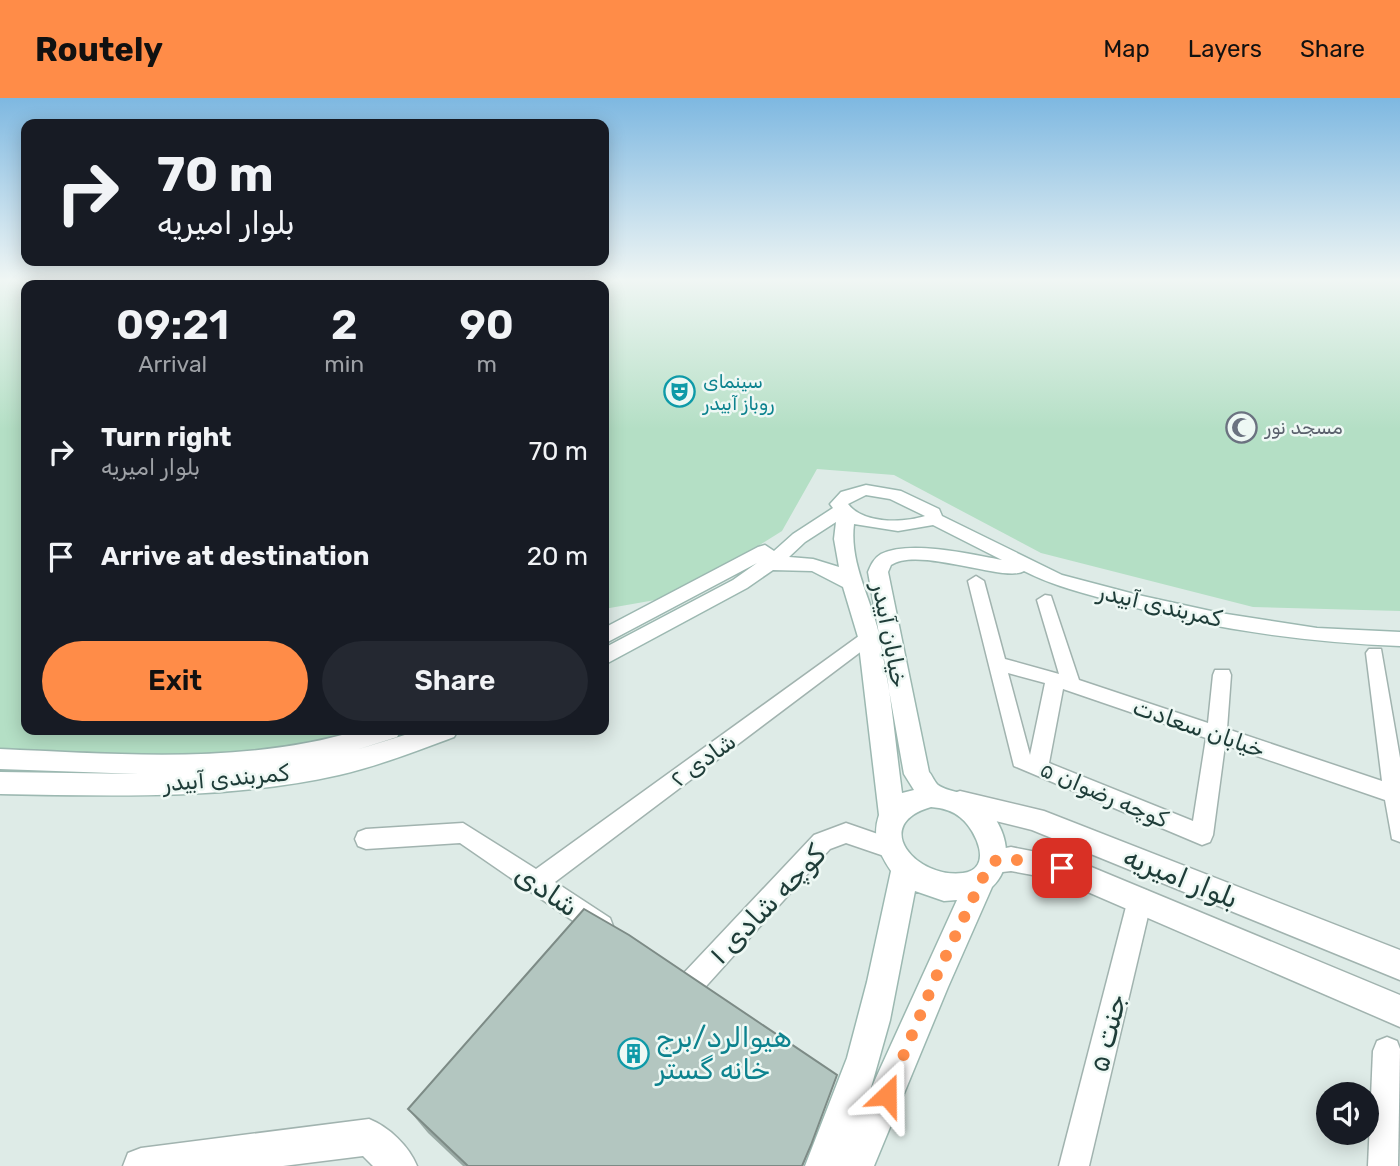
<!DOCTYPE html>
<meta charset="utf-8">
<style>
body{margin:0;font-family:Rubik,Cairo,sans-serif;background:#242831;color:#f1f3f6;height:100vh;display:flex;flex-direction:column;font-size:26px;white-space:nowrap}
*{box-sizing:border-box;margin:0}
p{font-size:23px;color:#9ea1a6}
.icon{flex:none;width:38px;height:38px;fill:none;stroke:currentColor;stroke-width:2;stroke-linecap:round;stroke-linejoin:round}
.map{position:relative;flex:1;overflow:hidden}
.drawer{position:absolute;left:21px;top:182px;width:588px;height:455px;display:flex;flex-direction:column;background:#171b24;border-radius:14px;box-shadow:0 4px 18px #0003}
.drawer>*{flex:none}
.banner{position:absolute;left:21px;top:21px;width:588px;height:147px;border-radius:14px;box-shadow:0 4px 18px #0003;background:#171b24;color:#f1f3f6;overflow:hidden}
.tools{position:absolute;left:1316px;top:984px;display:grid;gap:14px}
.tools a{display:grid;place-items:center;width:63px;height:63px;border-radius:50%;background:#171b24;box-shadow:0 4px 18px #0003;font-size:35px}
.pin{position:absolute;display:grid;place-items:center;width:60px;height:60px;color:#fff;margin:-30px;border-radius:14px;box-shadow:0 4px 10px #0006}
.me{position:absolute;width:77px;margin:-38px;rotate:23deg;stroke-linejoin:round;filter:drop-shadow(0 0 5px #0008)}
.turn{display:flex;align-items:center;gap:24px;height:147px;padding:0 21px;font-size:32px}
.turn .icon{width:91px;height:91px;stroke-width:2.5}
.turn b{display:block;font-size:49px;line-height:60px}
.eta{display:flex;justify-content:space-evenly;align-items:center;height:119px;text-align:center}
.eta b{font-size:42px;font-weight:600;line-height:49px}
.primary-button{display:flex;gap:14px;margin-top:auto;padding:14px 21px}
.primary-button a{flex:1;height:80px;border-radius:42px;background:#ff8c48;color:#111;font-size:28px;font-weight:600;line-height:80px;text-align:center}
.primary-button a+a{background:#242831;color:#f1f3f6}
ul{padding:0;list-style:none}
li{display:flex;align-items:center;gap:21px;height:105px;padding:0 21px}
li div{flex:1}
li b{display:block;font-size:26px}
li em{font-style:normal}
header{display:flex;align-items:center;gap:42px;box-sizing:border-box;height:98px;padding:0 35px;background:#ff8c48;color:#111}
header strong{font-size:33px}
nav{display:flex;gap:38px;margin-inline-start:auto;font-size:24px}
.map>svg:first-child{display:block}
.green{fill:#b4dfc5}
.lines{fill:none;stroke-linecap:round;stroke-linejoin:round}
.minor-casing{stroke:#a1b3af;stroke-width:3}
.tertiary-casing{stroke:#a1b3af;stroke-width:3}
.secondary-casing{stroke:#9cb8b1;stroke-width:3}
.minor{fill:#fff;fill-rule:evenodd}
.tertiary{fill:#fff;fill-rule:evenodd}
.secondary{fill:#fff;fill-rule:evenodd}
.wall{fill:#9aaaa5}
.building{fill:#b3c6c0;stroke:#7d8b86;stroke-width:2}
.route{stroke:#ff8c48;stroke-width:12;stroke-dasharray:0 21.6}
.labels{text-anchor:middle;stroke-width:5;stroke-linejoin:round;paint-order:stroke}
.far-culture-label{font-size:19px;fill:#0d838f;stroke:#eef8f4;text-anchor:start}
.far-worship-label{font-size:19px;fill:#5b616d;stroke:#eef8f4;text-anchor:start}
.street-label{font-size:23px;fill:#1e3c38;stroke:#eef8f4}
.near-street-label{font-size:28px;fill:#1e3c38;stroke:#eef8f4}
.near-culture-label{font-size:28px;fill:#0d838f;stroke:#eef8f4;text-anchor:start}
</style>
<header>
<strong>Routely</strong>
<nav><a>Map</a><a>Layers</a><a>Share</a></nav>
</header>
<div class="map">
<svg width="1400" height="1068" viewBox="0 0 1400 1068">
<rect width="100%" height="100%" fill="#deebe7"/>
<polygon class="green" points="0,182 1400,182 1400,513 1253,509 1041,455 894,377 817,371 782,433 678,498 604,511 604,187 26,187 26,632 361,632 293,659 0,656"/>
<g class="lines">
<defs>
<g id="minor">
<path d="M976,478l8,5 21,78 54,15 -22,-74 8,-5 6,1 28,84 129,43 5,-48 2,-5h14l2,5 -4,54 155,52 -16,-128 3,-4h12l19,109v84l-8,-3 -7,-39 -160,-55 -12,90 -3,7 -8,3 -188,-79 -46,-185zM1008,575l37,10 -15,72zM1063,591l143,49 -13,83 -144,-58z"/>
<polygon points="869,533 878,539 875,543 555,784 610,820 613,828 610,836 601,840 592,836 460,745 366,751 358,748 355,741 358,734 366,731 463,725 536,771 863,535"/>
<polygon points="846,725 898,743 901,750 898,757 890,760 846,745 830,751 699,896 690,900 681,896 677,887 681,878 814,737"/>
<polygon points="1140,790 1148,793 1152,801 1089,1068 1059,1068 1128,801 1132,793"/>
<polygon points="1387,939 1397,943 1400,951 1398,1068 1368,1068 1373,953 1377,943"/>
</g>
<g id="tertiary">
<polygon points="960,693 1044,713 1400,852 1400,882 1032,732 951,712 947,704 951,696"/>
<polygon points="1011,749 1072,761 1400,897 1400,929 1060,782 1011,773 994,775 984,772 980,763 984,754"/>
<path d="M369,1021c20,8 40,27 48,47h-44l-10,-10 -80,10h-160l5,-13 13,-5z"/>
</g>
<g id="secondary">
<path d="M866,387l35,6 38,18 3,7 120,59 76,20 82,18 97,15 83,4v14c-97,-4 -192,-17 -285,-44 -31,-9 -62,-16 -91,-31 -18,12 -105,-25 -133,-6l-3,7 41,200c3,3 6,11 9,13 9,7 29,7 41,16 26,20 39,61 13,86l-44,100 -74,179h-69l42,-108 20,-76 24,-111c-13,-19 -19,-35 -12,-56l-21,-178 -15,-50 -31,-16 -39,-1 -26,18 -143,77v-17l129,-68 24,-17 -153,81v-16l154,-81 7,-2 9,6 19,-17 40,-26 -3,-4 11,-12zM866,397l24,4 35,17c-22,7 -62,8 -77,-12zM836,424l-2,17 5,28 -26,-8 -24,-2 16,-15zM854,426l44,7 35,-6 69,35c-31,-6 -93,-20 -121,-6 -7,4 -10,11 -13,18l36,202 10,16 -12,3c-7,-51 -11,-104 -22,-155 -8,-38 -31,-74 -26,-114zM931,709c11,1 21,3 30,11 15,12 33,51 2,55 -46,6 -94,-48 -32,-66zM915,793l29,10 13,-1 -87,191 20,-71z"/>
<path d="M360,632h41l-4,7 -41,13 65,-20h37l-4,7c-38,14 -76,29 -115,38 -111,25 -226,21 -339,19v-22l139,2 -139,-5v-20c119,5 245,16 360,-19z"/>
</g>
</defs>
<use href="#minor" class="minor-casing"/>
<use href="#tertiary" class="tertiary-casing"/>
<use href="#secondary" class="secondary-casing"/>
<use href="#minor" class="minor"/>
<use href="#tertiary" class="tertiary"/>
<use href="#secondary" class="secondary"/>
</g>
<polygon class="wall" points="837,977 803,1068 463,1068 428,1035 408,1011"/>
<polygon class="building" points="584,811 629,837 837,977 811,1047 802,1068 468,1068 408,1011"/>
<linearGradient id="sky" x2="0" y2="1"><stop stop-color="#7eb8e1"/><stop offset="0.55" stop-color="#f0f6f4"/><stop offset="1" stop-color="#f0f6f4" stop-opacity="0"/></linearGradient>
<rect width="1400" height="331" fill="url(#sky)"/>
<g class="lines">
<polyline class="route" points="887,997 936,879 982,781 994,763 1011,761 1062,770"/>
</g>
<defs>
<symbol id="theatre-ring" viewBox="-11 -11 22 22"><circle r="9.5" fill="#eef8f4" stroke="#0f9aa8" stroke-width="1.5"/><path d="M-5-5.5Q0-4 5-5.5V0Q5 5 0 6Q-5 5-5 0ZM-3.3-2.5H-1v1.5H-3.3ZM1-2.5H3.3v1.5H1ZM-2.8 1Q0 5.5 2.8 1Z" fill="#0f9aa8"/></symbol>
<symbol id="mosque-ring" viewBox="-11 -11 22 22"><circle r="9.5" fill="#eef8f4" stroke="#6b7280" stroke-width="1.5"/><path d="M3.5-4.9A6 6 0 1 0 3.5 4.9A5 5 0 1 1 3.5-4.9Z" fill="#6b7280"/></symbol>
<symbol id="building-ring" viewBox="-11 -11 22 22"><circle r="9.5" fill="#eef8f4" stroke="#0f9aa8" stroke-width="1.5"/><path d="M-4-6H4V6H1V3H-1V6H-4ZM-2.5-4.3h1.7v1.8h-1.7ZM.8-4.3h1.7v1.8H.8ZM-2.5-1h1.7V.8h-1.7ZM.8-1h1.7V.8H.8Z" fill="#0f9aa8"/></symbol>
</defs>
<g fill-rule="evenodd">
<use href="#theatre-ring" x="662" y="276" width="35" height="35"/>
<use href="#mosque-ring" x="1224" y="312" width="35" height="35"/>
<use href="#building-ring" x="616" y="938" width="35" height="35"/>
</g>
<g class="labels">
<g class="far-culture-label">
<text x="703" y="290">سینمای<tspan x="703" dy="22">روباز آبیدر</tspan></text>
</g>
<g class="far-worship-label">
<text x="1265" y="336">مسجد نور</text>
</g>
<g class="street-label">
<text transform="translate(1160 507) rotate(13)" y="8">کمربندی آبیدر</text>
<text transform="translate(890 537) rotate(79)" y="8">خیابان آبیدر</text>
<text transform="translate(1199 630) rotate(19)" y="8">خیابان سعادت</text>
<text transform="translate(703 662) rotate(-36)" y="8">شادی ۲</text>
<text transform="translate(226 680) rotate(-5)" y="8">کمربندی آبیدر</text>
<text transform="translate(1104 696) rotate(23)" y="8">کوچه رضوان ۵</text>
</g>
<g class="near-street-label">
<text transform="translate(1181 779) rotate(22)" y="10">بلوار امیریه</text>
<text transform="translate(547 792) rotate(34)" y="10">شادی</text>
<text transform="translate(767 806) rotate(-46)" y="10">کوچه شادی ۱</text>
<text transform="translate(1107 935) rotate(-76)" y="10">جنت ۵</text>
</g>
<g class="near-culture-label">
<text x="656" y="949">هیوالرد/برج<tspan x="656" dy="32">خانه گستر</tspan></text>
</g>
</g>
</svg>
<div class="tools">
<a><svg class="icon" aria-label="sound" viewBox="0 0 24 24"><path d="M4 9h4l5-4v14l-5-4H4zM17 9q2 3 0 6"/></svg></a>
</div>
<div class="pin" style="left:1062px;top:770px;background:#d93025"><svg class="icon" aria-label="arrive" viewBox="0 0 24 24"><path d="M6 21V4h12l-3 4 3 4H6"/></svg></div>
<svg class="me" style="left:887px;top:997px" viewBox="-20 -20 40 40"><path d="M0-17L14 15 0 8-14 15z" fill="#ff8c48" stroke="#fff" stroke-width="4"/></svg>
<div class="banner">
<div class="turn"><svg class="icon" aria-label="right" viewBox="0 0 24 24"><path d="M7 20v-9h11M14 6l5 5-5 5"/></svg><div><b>70 m</b>بلوار امیریه</div></div>
</div>
<section class="drawer">
<div class="eta">
<div><b>09:21</b><p>Arrival</p></div>
<div><b>2</b><p>min</p></div>
<div><b>90</b><p>m</p></div>
</div>
<ul>
<li><svg class="icon" aria-label="right" viewBox="0 0 24 24"><path d="M7 20v-9h11M14 6l5 5-5 5"/></svg><div><b>Turn right</b><p>بلوار امیریه</p></div><em>70 m</em></li>
<li><svg class="icon" aria-label="arrive" viewBox="0 0 24 24"><path d="M6 21V4h12l-3 4 3 4H6"/></svg><div><b>Arrive at destination</b></div><em>20 m</em></li>
</ul>
<div class="primary-button"><a>Exit</a><a>Share</a></div>
</section>
</div>
